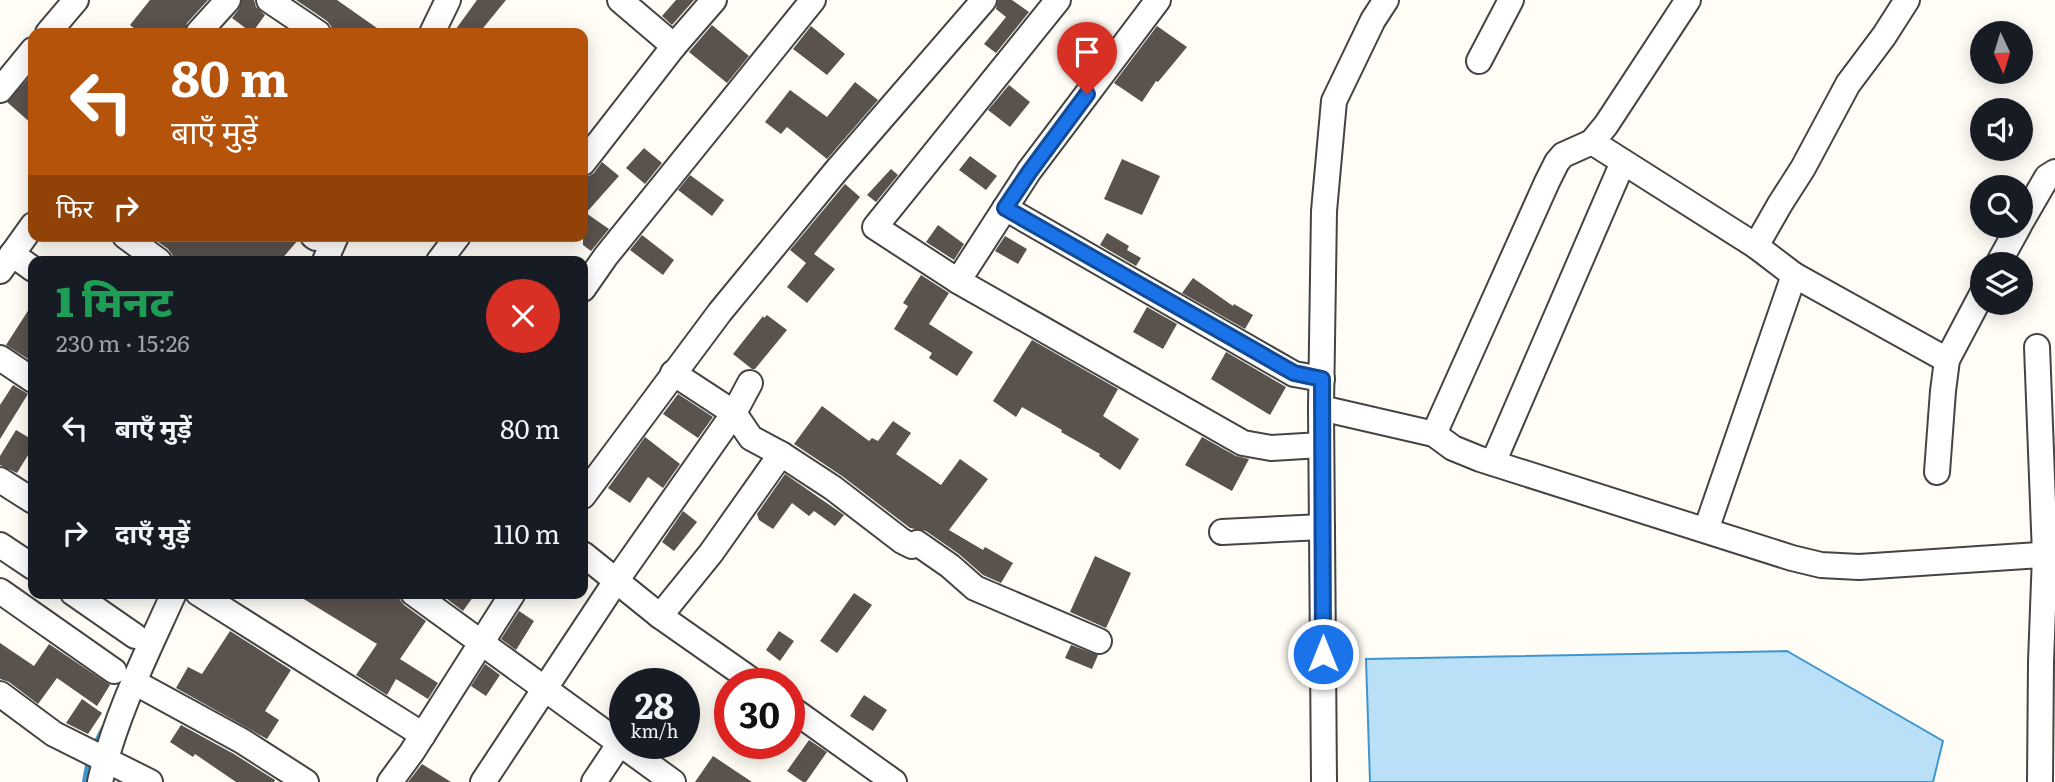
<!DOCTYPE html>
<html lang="hi">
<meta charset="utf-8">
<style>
body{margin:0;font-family:Literata,"Noto Sans Devanagari",serif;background:#242831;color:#f1f3f6;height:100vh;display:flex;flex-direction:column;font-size:26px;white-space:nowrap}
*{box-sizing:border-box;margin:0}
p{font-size:23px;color:#9ea1a6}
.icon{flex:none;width:38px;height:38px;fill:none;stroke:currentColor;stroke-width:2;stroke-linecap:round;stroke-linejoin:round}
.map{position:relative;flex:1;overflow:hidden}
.sheet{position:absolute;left:28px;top:256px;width:560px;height:343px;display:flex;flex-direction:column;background:#171b24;border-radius:14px;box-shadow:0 4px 18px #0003}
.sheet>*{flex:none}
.top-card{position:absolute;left:28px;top:28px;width:560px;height:214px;border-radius:14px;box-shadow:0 4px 18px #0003;background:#b45309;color:#fff;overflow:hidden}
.needle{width:46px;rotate:176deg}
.buttons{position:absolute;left:1970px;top:21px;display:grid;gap:14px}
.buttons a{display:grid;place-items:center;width:63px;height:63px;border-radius:50%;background:#171b24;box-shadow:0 4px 18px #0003;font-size:35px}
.speed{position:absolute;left:609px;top:668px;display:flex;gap:14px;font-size:35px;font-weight:700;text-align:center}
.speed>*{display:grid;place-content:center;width:91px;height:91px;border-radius:50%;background:#171b24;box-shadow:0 4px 18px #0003;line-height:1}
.speed small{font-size:18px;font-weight:400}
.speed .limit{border:10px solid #d22;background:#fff;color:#111}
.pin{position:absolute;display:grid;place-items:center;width:60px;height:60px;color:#fff;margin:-72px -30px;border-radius:50% 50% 50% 0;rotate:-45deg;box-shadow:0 0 7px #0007}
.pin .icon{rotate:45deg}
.me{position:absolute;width:77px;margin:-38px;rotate:0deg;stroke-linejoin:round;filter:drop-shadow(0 0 5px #0008)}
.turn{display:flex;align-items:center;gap:24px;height:147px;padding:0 28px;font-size:32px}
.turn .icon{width:91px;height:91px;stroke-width:2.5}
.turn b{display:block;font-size:49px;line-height:60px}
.then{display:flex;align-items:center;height:66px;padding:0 28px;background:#0003;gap:14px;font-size:26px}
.round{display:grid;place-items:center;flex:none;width:74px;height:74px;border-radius:37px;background:#242831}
.head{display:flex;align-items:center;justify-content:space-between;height:119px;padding:0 28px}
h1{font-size:42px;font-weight:800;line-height:52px;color:#1e9e55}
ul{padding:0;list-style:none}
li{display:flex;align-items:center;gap:21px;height:105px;padding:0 28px}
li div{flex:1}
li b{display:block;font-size:26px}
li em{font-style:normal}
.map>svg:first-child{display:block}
.water{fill:#b9e0f7;stroke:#3f96cf;stroke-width:2}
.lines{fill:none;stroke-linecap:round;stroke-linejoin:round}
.stream{stroke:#3f96cf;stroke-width:6}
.building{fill:#5a524d}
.minor-casing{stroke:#444;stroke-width:28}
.minor{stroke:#fff;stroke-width:24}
.route-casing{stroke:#114b97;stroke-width:18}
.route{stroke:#1a73e8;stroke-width:12}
</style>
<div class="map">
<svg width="2055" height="782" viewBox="0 0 2055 782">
<rect width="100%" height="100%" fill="#fffdf5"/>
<polygon class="water" points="1787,651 1943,741 1933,782 1370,782 1366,659"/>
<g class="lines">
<g class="stream">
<polyline points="93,749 104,728"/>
<polyline points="85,782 89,759"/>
</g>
</g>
<g class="building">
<polygon points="150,0 208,0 187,23 184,33 140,33 130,25"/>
<polygon points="242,0 254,0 256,7 265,15 252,33 232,18 239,9"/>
<polygon points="296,0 337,0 384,33 333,33 331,26 327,21"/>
<polygon points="477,0 506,0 479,33 453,33"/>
<polygon points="676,0 694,0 672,25 662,16"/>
<polygon points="998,0 1012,0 1029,12 996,53 984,44 1006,17 996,9"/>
<polygon points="712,25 749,56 727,83 689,52"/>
<polygon points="811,26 845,54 827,75 793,49"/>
<polygon points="1157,26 1187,47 1158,82 1156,81 1142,102 1114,83"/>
<polygon points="33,73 33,125 7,102"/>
<polygon points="855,82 878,100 827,159 787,127 781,134 765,122 790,90 827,117"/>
<polygon points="1009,85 1030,102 1010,127 988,110"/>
<polygon points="644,148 662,163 645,184 626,168"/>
<polygon points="970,156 997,176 986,190 959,170"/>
<polygon points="1122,159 1160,176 1142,215 1104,199"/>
<polygon points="602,162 619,176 586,213 609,229 591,251 583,245 583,178 589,176 594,173"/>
<polygon points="891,169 898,175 876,202 867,195"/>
<polygon points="690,175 724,200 712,216 678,190"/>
<polygon points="845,184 860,197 814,254 835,269 807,303 787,287 806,263 790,250"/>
<polygon points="938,225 964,244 954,260 926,242"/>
<polygon points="1107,233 1129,246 1127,250 1141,258 1136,266 1100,245"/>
<polygon points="642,235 674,260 663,275 630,250"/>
<polygon points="150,236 298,236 299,239 280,261 174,261 172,254 168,249"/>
<polygon points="1005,236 1027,249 1018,264 995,251"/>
<polygon points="921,275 949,293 929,324 973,352 957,376 929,358 932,353 894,329 908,306 903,303"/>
<polygon points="1193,278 1233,306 1234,304 1253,315 1245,329 1182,293"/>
<polygon points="33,303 33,362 6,345"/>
<polygon points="1147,307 1177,324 1163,349 1133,332"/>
<polygon points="767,315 787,330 755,369 752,369 733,354 763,316 764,318"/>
<polygon points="1032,340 1118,389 1103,416 1139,439 1120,470 1099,456 1100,454 1061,432 1062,430 1022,407 1016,417 993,401"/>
<polygon points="1226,352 1286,387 1270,415 1211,379"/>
<polygon points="13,385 28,394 0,439 0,405"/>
<polygon points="678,394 713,417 698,438 663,414"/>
<polygon points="822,406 869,441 872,438 878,441 893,421 911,433 896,454 941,485 960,459 988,479 949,530 983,550 985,547 1013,563 1001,583 983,575 959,554 926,531 910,528 842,476 794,444"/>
<polygon points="16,430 33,440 33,447 17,473 0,465 0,456"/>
<polygon points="645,437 680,464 663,488 648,477 630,503 608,488"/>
<polygon points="1202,437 1236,456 1249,459 1232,491 1185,465"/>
<polygon points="785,474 844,515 835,526 814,511 809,516 792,503 773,529 759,520 757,514"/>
<polygon points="683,511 697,522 674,551 662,542"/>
<polygon points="1095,556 1131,573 1106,628 1070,612"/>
<polygon points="294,593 398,593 400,600 404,605 426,621 400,659 438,683 428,699 396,679 387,695 356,675 377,644"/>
<polygon points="439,593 476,593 463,611"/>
<polygon points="854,593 872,605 837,653 820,641"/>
<polygon points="519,611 534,621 516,650 501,639"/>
<polygon points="230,631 291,670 265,711 279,720 267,739 176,688 188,667 202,674"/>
<polygon points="779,631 794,641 780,661 766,650"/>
<polygon points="0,643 34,666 49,644 110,685 97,706 57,678 38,704 9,682 0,679"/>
<polygon points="1071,645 1098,655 1092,669 1065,658"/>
<polygon points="485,664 500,675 486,696 471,686"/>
<polygon points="864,695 887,710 873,731 850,716"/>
<polygon points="82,699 102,713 88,734 66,723"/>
<polygon points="181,725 234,754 275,780 274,782 236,782 195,754 193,757 170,742"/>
<polygon points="809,740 827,752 806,782 803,782 787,771"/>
<polygon points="713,756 752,782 695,782"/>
<polygon points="422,764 451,782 408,782"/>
</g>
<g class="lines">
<defs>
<g id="minor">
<polyline points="269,0 318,33"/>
<polyline points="620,0 674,46"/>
<polyline points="1058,0 875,227 958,281 1243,443 1271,448 1321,445"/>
<polyline points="48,33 76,0"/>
<polyline points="198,33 228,0"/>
<polyline points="432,33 448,0"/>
<polyline points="1479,61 1511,0"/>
<polyline points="0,90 33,50"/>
<polyline points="1592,142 1756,246 1794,275 1706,530"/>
<polyline points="583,163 674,46 714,0"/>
<polyline points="1005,208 1294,374 1322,379"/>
<polyline points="2021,222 2047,177 2055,172"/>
<polyline points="125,236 159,261"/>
<polyline points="313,236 316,238"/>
<polyline points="1756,246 1780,204 1803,168 1848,84 1884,36 1907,0"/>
<polyline points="12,254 33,269"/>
<polyline points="325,261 336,236"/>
<polyline points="439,261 458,236"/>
<polyline points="1998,264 2019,226"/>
<polyline points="0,271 33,225"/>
<polyline points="1794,275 1947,360"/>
<polyline points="958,281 1029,171 1158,0"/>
<polyline points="583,289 606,256 813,0"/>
<polyline points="2037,347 2045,555 2041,662 2040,782"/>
<polyline points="0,358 33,380"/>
<polyline points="673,373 734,413 751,438 781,454 833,488 902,541 912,546 917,543 950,566 975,588 1099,641"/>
<polyline points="1321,408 1434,434 1453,448 1480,459 1792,558 1821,565 1859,567 2055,554"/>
<polyline points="1434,434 1547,182 1557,162 1563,155 1592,142 1606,125 1688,0"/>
<polyline points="1493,463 1623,162"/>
<polyline points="1937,472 1943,391 1947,360 1983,292"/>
<polyline points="0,480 33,501"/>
<polyline points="583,496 720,312 836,171 984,0"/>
<polyline points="1222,532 1322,527"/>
<polyline points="0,545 33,567"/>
<polyline points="583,554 660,616 757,684"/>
<polyline points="0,591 114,671"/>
<polyline points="73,593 135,636"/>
<polyline points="198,593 423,735"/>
<polyline points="413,593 673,782"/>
<polyline points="660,616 711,553 781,454"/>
<polyline points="134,682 242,741 306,782"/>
<polyline points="0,694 54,734 150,782"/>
<polyline points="789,707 894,782"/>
<path d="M100,782c15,-66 46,-127 74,-189"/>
<polyline points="390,782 412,752 513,593"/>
<polyline points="483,782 616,581 734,413 750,383"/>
<polyline points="594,782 620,743"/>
<polyline points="1324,782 1321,408 1324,211 1334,101 1373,20 1386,0"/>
</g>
</defs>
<use href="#minor" class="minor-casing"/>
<use href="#minor" class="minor"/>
</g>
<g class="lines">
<defs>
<polyline id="route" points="1087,94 1030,171 1005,208 1294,373 1322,379 1323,654"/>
</defs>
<use href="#route" class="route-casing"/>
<use href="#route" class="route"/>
</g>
</svg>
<div class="buttons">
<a><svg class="needle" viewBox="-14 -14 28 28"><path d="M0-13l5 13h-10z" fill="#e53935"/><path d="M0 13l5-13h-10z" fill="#9ea1a6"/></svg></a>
<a><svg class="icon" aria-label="sound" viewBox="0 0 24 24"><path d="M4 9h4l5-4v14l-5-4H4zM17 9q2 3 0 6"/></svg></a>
<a><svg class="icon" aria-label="search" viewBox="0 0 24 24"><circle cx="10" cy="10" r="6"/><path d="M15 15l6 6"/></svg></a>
<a><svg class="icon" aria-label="layers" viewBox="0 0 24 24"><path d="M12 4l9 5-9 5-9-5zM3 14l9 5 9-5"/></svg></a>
</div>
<div class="speed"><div>28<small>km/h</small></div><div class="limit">30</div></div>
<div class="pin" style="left:1087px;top:94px;background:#d93025"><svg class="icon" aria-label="arrive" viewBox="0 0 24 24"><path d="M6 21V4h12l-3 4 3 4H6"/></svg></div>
<svg class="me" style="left:1323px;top:654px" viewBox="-20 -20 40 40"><circle r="17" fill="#1a73e8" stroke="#fff" stroke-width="3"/><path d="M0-11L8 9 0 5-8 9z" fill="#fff"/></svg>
<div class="top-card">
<div class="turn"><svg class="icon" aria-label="left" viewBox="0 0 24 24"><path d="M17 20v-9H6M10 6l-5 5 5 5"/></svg><div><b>80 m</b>बाएँ मुड़ें</div></div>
<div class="then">फिर<svg class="icon" aria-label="right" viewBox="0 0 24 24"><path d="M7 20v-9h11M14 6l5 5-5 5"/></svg></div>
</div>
<section class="sheet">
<div class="head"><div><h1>1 मिनट</h1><p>230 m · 15:26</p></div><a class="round" style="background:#d93025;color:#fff"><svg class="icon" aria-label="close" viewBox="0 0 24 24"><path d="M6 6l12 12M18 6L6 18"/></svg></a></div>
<ul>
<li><svg class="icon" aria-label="left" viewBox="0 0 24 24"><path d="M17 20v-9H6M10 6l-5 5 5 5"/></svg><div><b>बाएँ मुड़ें</b></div><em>80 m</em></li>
<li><svg class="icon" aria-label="right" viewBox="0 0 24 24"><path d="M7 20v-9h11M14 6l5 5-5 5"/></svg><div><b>दाएँ मुड़ें</b></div><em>110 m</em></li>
</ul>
</section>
</div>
